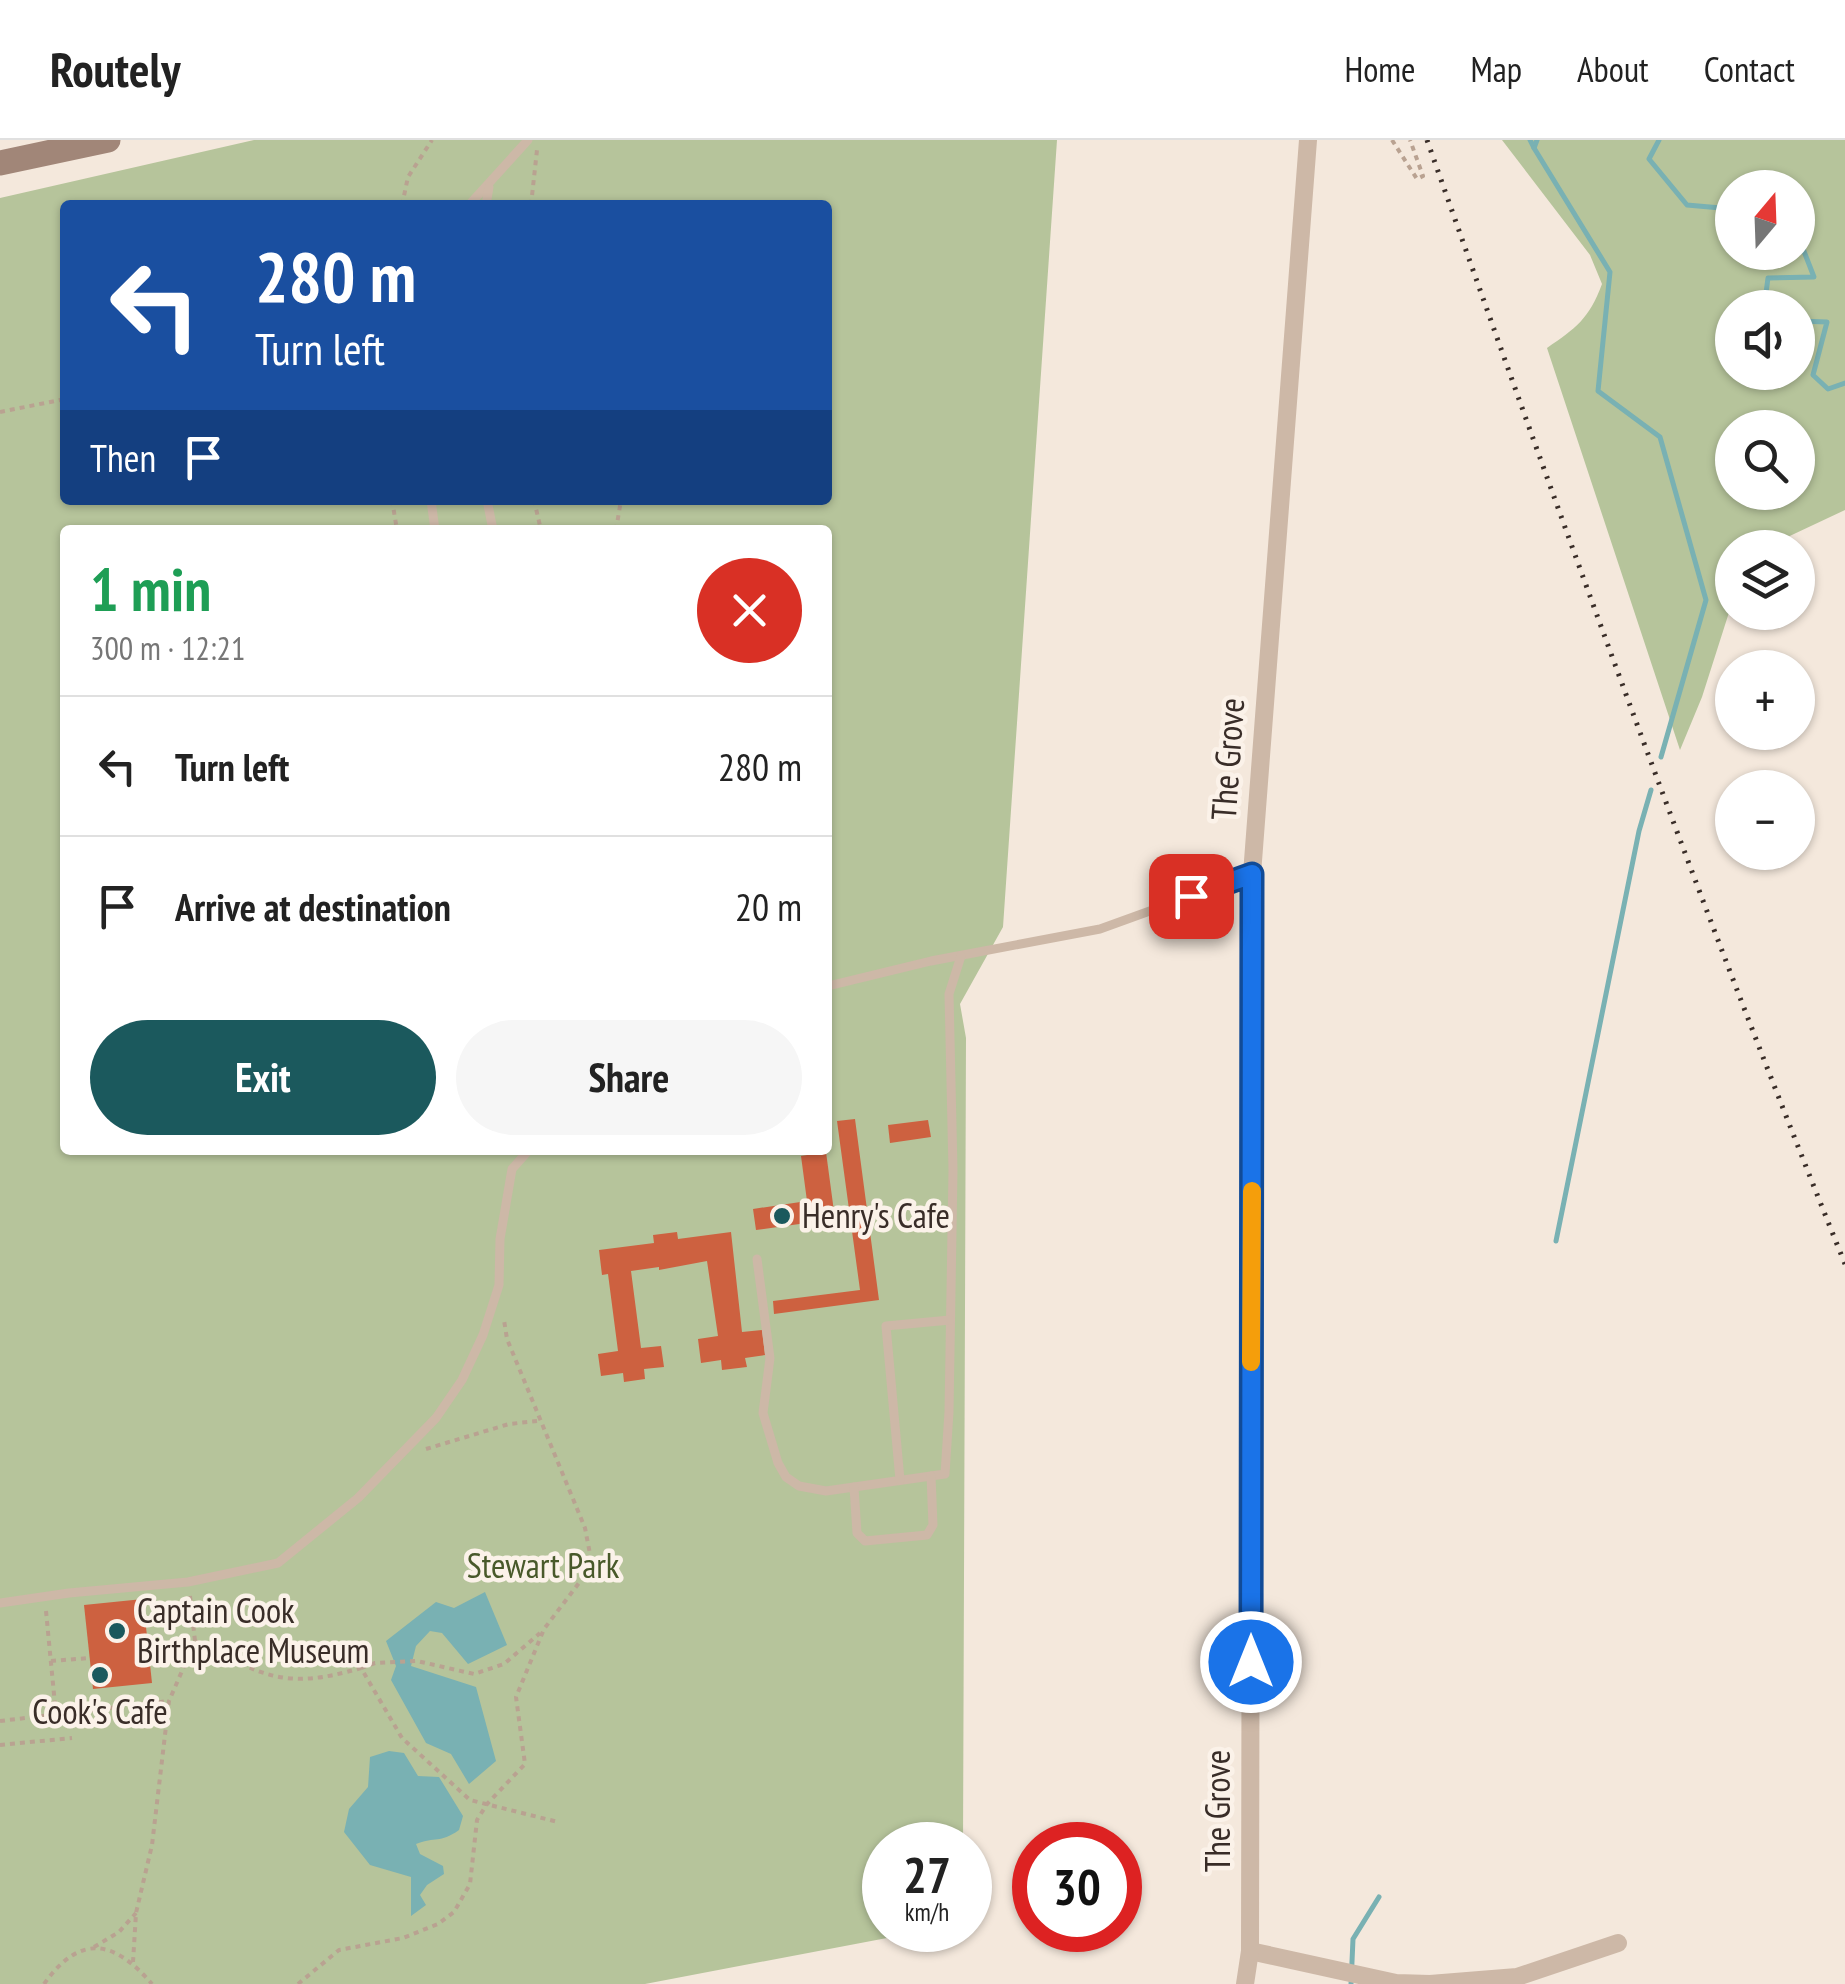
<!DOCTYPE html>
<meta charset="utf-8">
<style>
body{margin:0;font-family:"PT Sans Narrow",sans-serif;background:#f6f6f6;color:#222;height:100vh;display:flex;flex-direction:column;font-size:38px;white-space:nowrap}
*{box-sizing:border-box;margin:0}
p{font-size:32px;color:#767676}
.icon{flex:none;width:55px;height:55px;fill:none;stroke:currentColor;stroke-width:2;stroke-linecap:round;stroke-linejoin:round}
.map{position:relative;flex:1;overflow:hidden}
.details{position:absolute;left:60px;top:385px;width:772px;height:630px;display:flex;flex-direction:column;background:#fff;border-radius:10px;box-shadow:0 2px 8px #0004}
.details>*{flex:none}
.top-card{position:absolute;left:60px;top:60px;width:772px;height:305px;border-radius:10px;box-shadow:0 2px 8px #0004;background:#1a4fa0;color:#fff;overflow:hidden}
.needle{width:65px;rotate:19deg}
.tools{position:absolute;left:1715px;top:30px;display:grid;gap:20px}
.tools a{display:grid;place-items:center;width:100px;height:100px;border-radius:50%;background:#fff;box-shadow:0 2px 8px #0004;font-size:50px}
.speed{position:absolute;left:862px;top:1682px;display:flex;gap:20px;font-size:50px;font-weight:700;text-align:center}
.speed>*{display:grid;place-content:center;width:130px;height:130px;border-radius:50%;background:#fff;box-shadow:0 2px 8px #0004;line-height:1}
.speed small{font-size:25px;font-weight:400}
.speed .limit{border:15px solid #d22;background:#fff;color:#111}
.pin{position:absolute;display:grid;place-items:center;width:85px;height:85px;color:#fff;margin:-42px;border-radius:20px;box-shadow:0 5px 15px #0006}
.me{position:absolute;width:110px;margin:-55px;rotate:0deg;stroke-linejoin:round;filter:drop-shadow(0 0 8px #0008)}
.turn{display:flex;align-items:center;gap:35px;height:210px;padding:0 30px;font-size:45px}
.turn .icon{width:130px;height:130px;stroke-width:2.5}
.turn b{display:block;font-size:70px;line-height:85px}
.then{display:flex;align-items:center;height:95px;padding:0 30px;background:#0003;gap:20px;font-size:38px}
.round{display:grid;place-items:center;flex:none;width:105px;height:105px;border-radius:52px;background:#f6f6f6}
.head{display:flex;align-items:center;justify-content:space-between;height:170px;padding:0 30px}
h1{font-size:60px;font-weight:800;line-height:75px;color:#1e9e55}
.button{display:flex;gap:20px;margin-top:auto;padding:20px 30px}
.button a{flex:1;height:115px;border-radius:60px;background:#1b595d;color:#fff;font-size:40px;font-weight:800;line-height:115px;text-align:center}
.button a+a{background:#f6f6f6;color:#222}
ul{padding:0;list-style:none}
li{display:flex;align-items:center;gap:30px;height:140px;padding:0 30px;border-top:2px solid #e0e0e0}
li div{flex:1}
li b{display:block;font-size:38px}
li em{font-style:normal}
header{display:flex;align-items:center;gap:60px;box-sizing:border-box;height:140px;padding:0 50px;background:#fff;border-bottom:2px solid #e0e0e0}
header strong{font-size:48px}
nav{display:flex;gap:55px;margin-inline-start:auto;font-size:35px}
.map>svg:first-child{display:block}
.green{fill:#b6c49b;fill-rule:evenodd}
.water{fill:#79b1b3}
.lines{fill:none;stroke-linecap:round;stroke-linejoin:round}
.stream{stroke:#79b1b3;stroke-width:5}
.building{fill:#cd6140}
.path{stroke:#b9a291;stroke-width:4;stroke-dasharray:5 5;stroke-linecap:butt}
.service{stroke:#cdb8a7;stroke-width:9}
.minor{stroke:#cdb8a7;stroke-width:18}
.secondary{stroke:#a18678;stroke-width:25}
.rail{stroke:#392d28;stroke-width:5;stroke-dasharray:2.5 8;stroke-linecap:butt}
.route-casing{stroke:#114b97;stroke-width:25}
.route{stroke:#1a73e8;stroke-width:18}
.slow{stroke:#f59e0b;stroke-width:18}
.poi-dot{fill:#1b595d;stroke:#fbf2e9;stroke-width:4}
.labels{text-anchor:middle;stroke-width:9;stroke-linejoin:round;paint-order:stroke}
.street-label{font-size:35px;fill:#392d28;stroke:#fbf2e9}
.poi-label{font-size:35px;fill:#392d28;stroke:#fbf2e9;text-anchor:start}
.park-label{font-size:35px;fill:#48592a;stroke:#fbf2e9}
</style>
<header>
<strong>Routely</strong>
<nav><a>Home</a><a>Map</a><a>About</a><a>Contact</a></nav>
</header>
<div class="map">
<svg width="1845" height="1844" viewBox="0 0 1845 1844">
<rect width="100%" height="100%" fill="#f4e8dc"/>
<g class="green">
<path d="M254,0h803l-54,787 -43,77 6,34 -3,807h-78v85h44l-284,54h-645v-1786zM65,65h763v295h-763zM65,390h763v620h-763z"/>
<path d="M1502,0h343v370l-79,37 -34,1v55l-30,94 -22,53 -133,-402c29,-20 42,-29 55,-64l-12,-29zM1732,48h66v64h-66zM1732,168h66v64h-66zM1732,288h66v64h-66z"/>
</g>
<g class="water">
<polygon points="485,1452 507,1505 468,1524 442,1493 430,1491 416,1506 411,1526 476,1547 496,1621 469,1644 451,1614 426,1603 391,1540 396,1526 386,1501 436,1462 454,1468"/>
<path d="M389,1611l15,2 14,23 21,1 24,39 -4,14c-20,14 -23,6 -43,14l4,10 23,12 1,8 -17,11 -7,10 6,10 -15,11v-39l-41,-12 -26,-33 5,-23 19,-22 2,-30z"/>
</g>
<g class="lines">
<g class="stream">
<polyline points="1530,0 1534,8 1537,0"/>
<polyline points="1659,0 1649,19 1687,65 1732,69"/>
<polyline points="1534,8 1610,132 1598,251 1660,297 1706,460 1661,617"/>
<polyline points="1764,168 1768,138 1814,137 1798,96"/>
<polyline points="1798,181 1827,182 1813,235 1828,249 1845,243"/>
<polyline points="1556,1101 1639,691 1651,650"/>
<polyline points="1351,1844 1353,1799 1379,1757"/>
</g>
</g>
<g class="building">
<polygon points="855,979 879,1160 774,1174 773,1161 860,1150 837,981"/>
<polygon points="928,980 931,997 890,1003 888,985"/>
<polygon points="826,1012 835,1079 756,1090 753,1069 807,1061 801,1016"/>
<polygon points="677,1092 678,1099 731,1092 742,1192 762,1190 765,1215 745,1218 747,1227 722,1230 721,1220 701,1223 698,1199 718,1196 707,1121 659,1130 659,1127 631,1131 641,1208 661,1206 664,1227 644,1229 645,1239 624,1242 623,1233 601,1236 598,1214 618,1211 608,1134 602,1135 599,1110 654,1103 653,1095"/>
<polygon points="143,1459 152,1543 93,1549 84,1465"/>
</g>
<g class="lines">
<g class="path">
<polyline points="1392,0 1417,39 1423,36 1410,0"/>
<polyline points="402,65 408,37 432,0"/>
<polyline points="531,65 537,10"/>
<polyline points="0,272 65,259"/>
<polyline points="392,360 397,390"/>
<polyline points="534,360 541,390"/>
<polyline points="616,390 621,360"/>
<polyline points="426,1309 509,1284 537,1281"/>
<polyline points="190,1456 195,1501"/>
<polyline points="46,1471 56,1575"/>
<polyline points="51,1521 89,1518"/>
<polyline points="361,1528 375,1523 417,1521 474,1534 504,1524 540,1493"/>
<polyline points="0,1581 169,1561"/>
<polyline points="0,1605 72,1598"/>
<polyline points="94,1807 119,1792 136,1773"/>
<path d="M133,1822l3,-49 16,-68 17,-144 26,-60c68,34 88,50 166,27l41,70 68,62 88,22"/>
<path d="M44,1844c37,-52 71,-43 108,0"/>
<polyline points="298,1844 339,1810 403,1798 438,1784 454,1772 470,1744 477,1680 487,1664 525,1624 516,1557 544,1489 582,1439 590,1414 585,1388 507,1199 504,1180"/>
</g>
<g class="service">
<polyline points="469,65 528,0"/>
<polyline points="486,65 489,47"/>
<polyline points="431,360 435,390"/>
<polyline points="487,360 493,390"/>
<polyline points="828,846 931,821 1100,789 1252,734"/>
<polyline points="757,1119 770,1218 763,1273 778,1323 786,1337 799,1346 826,1351 945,1334 949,1272 953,1030 949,854 961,816"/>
<polyline points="900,1340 886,1186 950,1180"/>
<polyline points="854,1347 857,1393 865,1401 927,1395 933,1385 931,1336"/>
<polyline points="0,1463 69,1453 188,1442 278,1423 358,1358 436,1278 462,1240 483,1195 499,1145 500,1099 512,1029 529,1010"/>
</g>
<g class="minor">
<polyline points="1250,1811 1396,1843 1430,1844 1517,1837 1618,1803"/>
<polyline points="1245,1844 1250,1811 1252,734 1308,0"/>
</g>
<polyline class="secondary" points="0,23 108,0"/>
<path class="rail" d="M1427,0c133,377 268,753 418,1124"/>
</g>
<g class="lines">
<defs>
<polyline id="route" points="1191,756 1252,734 1251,1522"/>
</defs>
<use href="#route" class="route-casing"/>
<use href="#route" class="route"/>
<polyline class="slow" points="1251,1222 1252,1051"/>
</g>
<g class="poi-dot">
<circle cx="782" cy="1076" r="10"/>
<circle cx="117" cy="1491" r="10"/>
<circle cx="100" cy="1535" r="10"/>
</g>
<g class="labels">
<g class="street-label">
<text transform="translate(1228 619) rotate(-86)" y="12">The Grove</text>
<text transform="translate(1218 1671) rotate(-90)" y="12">The Grove</text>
</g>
<g class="poi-label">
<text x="802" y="1088">Henry's Cafe</text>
<text x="137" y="1483">Captain Cook<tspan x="137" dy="40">Birthplace Museum</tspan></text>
<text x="100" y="1584" text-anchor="middle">Cook's Cafe</text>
</g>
<g class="park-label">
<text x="543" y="1438">Stewart Park</text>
</g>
</g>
</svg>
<div class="tools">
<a><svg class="needle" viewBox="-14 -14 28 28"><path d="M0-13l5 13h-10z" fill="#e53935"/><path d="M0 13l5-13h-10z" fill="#767676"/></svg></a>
<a><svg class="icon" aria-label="sound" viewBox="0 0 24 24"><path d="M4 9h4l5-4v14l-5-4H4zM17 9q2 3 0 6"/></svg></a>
<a><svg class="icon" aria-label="search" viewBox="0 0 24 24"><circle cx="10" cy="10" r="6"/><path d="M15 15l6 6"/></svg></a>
<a><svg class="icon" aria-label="layers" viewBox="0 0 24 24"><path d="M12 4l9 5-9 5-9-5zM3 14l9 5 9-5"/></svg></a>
<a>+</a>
<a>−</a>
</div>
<div class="speed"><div>27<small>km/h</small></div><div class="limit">30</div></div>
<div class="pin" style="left:1191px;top:756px;background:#d93025"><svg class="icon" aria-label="arrive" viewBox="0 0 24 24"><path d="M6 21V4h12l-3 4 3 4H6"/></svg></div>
<svg class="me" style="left:1251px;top:1522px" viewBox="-20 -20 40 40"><circle r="17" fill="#1a73e8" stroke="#fff" stroke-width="3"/><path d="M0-11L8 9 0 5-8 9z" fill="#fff"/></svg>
<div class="top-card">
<div class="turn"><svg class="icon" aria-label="left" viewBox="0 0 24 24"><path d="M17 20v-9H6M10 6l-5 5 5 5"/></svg><div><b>280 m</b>Turn left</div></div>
<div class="then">Then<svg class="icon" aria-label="arrive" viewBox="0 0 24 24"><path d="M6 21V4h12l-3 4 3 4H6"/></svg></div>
</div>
<section class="details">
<div class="head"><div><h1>1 min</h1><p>300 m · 12:21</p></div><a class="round" style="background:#d93025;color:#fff"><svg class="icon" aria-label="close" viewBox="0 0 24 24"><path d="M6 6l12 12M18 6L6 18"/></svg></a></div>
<ul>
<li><svg class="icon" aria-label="left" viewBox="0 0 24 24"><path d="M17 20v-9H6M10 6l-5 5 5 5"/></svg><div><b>Turn left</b></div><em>280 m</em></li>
<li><svg class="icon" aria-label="arrive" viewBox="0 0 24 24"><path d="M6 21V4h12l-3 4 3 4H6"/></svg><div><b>Arrive at destination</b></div><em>20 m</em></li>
</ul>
<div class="button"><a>Exit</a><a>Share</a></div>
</section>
</div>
